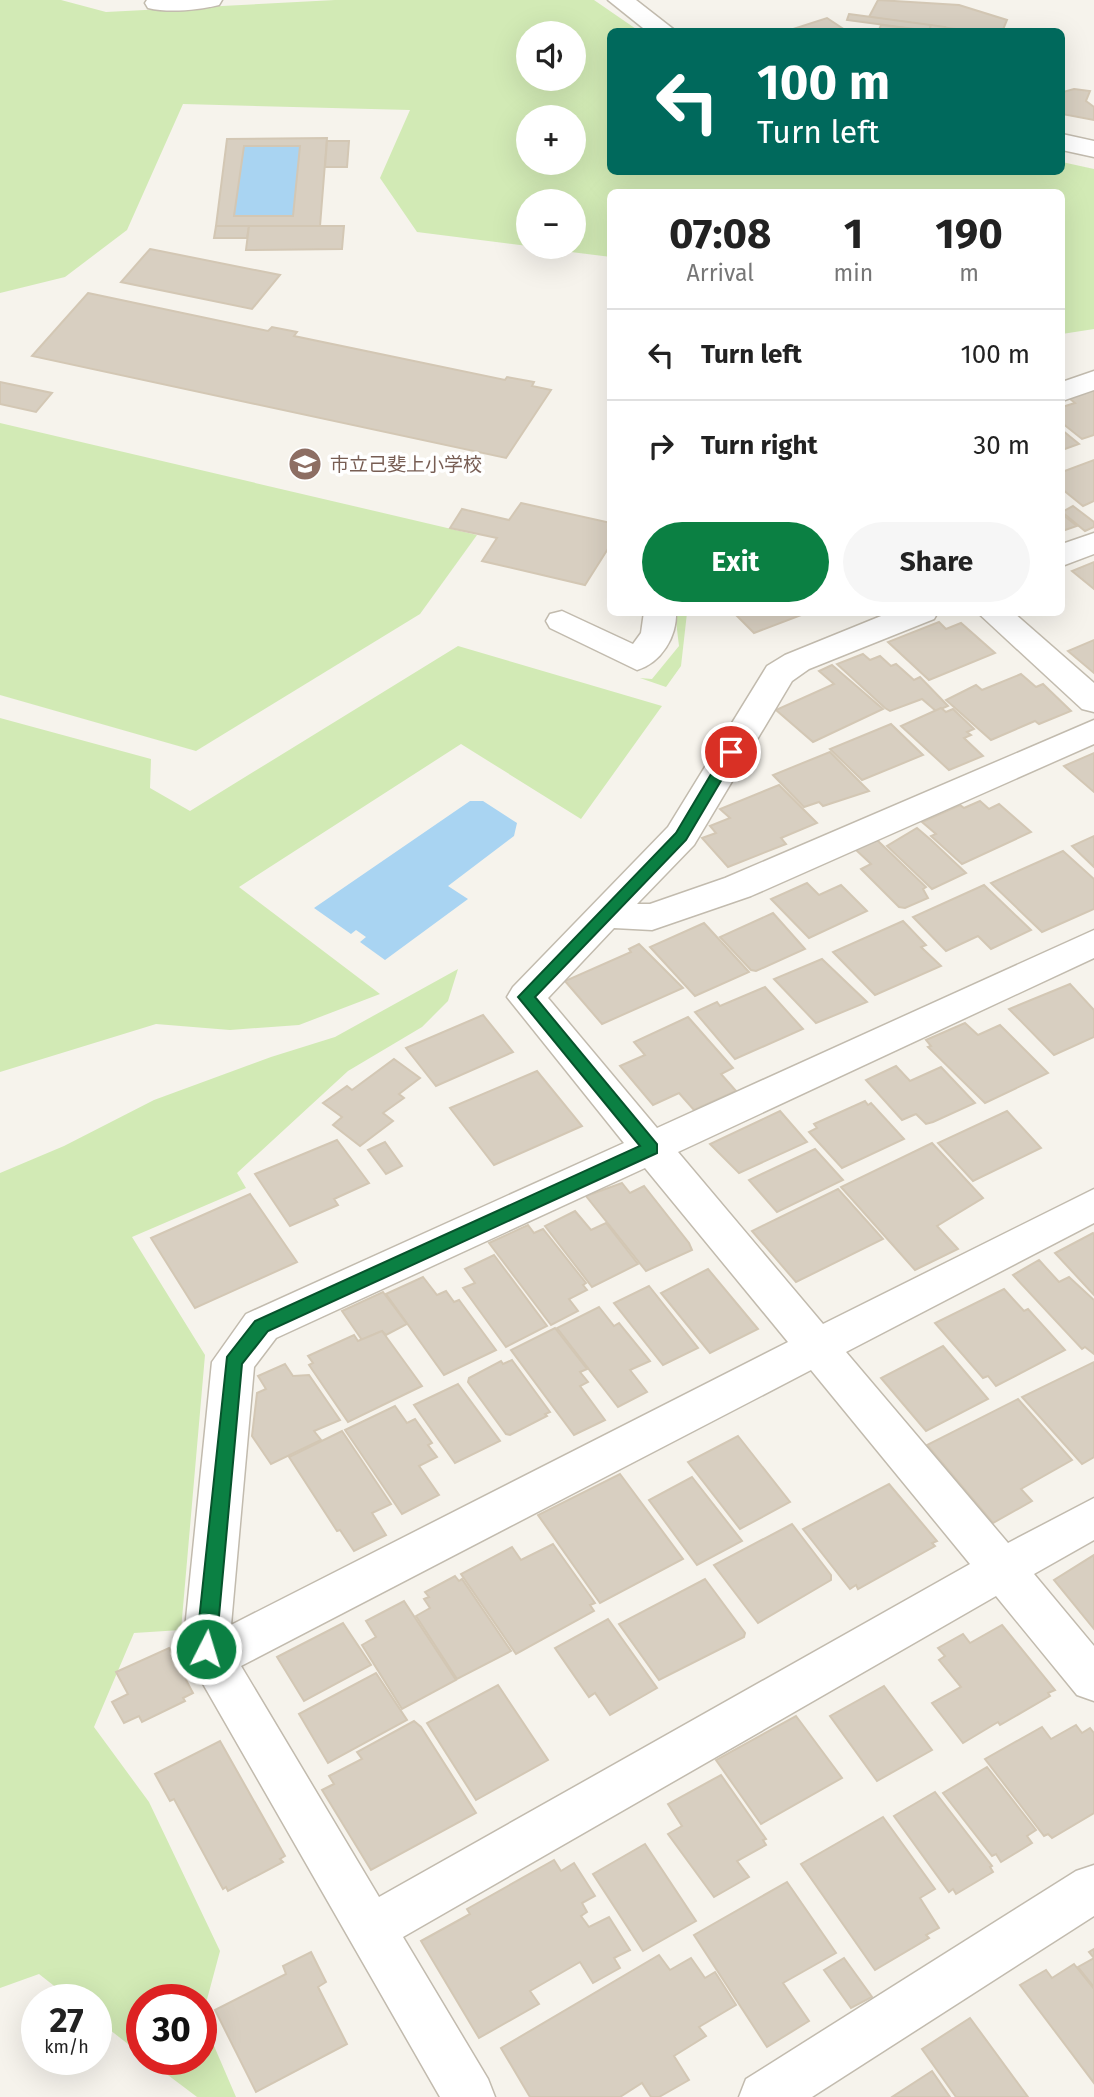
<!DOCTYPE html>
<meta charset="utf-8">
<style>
body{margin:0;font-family:"Fira Sans","Noto Sans JP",sans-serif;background:#f6f6f6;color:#222;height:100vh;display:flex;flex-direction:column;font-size:26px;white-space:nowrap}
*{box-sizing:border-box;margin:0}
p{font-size:23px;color:#767676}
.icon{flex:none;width:38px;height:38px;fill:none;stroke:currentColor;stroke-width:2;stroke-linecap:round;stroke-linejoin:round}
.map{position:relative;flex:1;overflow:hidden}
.sheet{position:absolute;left:607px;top:189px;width:458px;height:427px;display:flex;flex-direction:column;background:#fff;border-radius:10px;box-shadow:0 7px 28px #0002}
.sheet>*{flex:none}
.hud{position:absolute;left:607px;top:28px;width:458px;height:147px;border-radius:10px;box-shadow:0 7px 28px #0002;background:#00695c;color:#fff;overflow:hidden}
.tools{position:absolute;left:516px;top:21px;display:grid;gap:14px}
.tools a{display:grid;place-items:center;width:70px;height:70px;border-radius:50%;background:#fff;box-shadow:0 7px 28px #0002;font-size:35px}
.speed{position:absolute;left:21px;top:1984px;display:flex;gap:14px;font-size:35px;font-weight:700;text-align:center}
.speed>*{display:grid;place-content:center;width:91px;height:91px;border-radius:50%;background:#fff;box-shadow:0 7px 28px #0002;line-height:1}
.speed small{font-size:18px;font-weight:400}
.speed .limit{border:10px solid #d22;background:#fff;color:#111}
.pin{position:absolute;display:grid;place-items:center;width:60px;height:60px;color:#fff;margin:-30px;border:4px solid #fff;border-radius:50%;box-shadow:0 2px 7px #0007}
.me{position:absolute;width:77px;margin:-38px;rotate:5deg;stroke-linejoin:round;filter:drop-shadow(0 0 5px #0008)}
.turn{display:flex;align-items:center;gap:24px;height:147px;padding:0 35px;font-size:32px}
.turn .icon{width:91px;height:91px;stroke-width:2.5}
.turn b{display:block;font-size:49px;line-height:60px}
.eta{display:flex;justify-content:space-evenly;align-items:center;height:119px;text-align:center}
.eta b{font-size:42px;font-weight:700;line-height:49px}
.primary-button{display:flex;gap:14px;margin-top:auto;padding:14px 35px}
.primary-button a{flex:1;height:80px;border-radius:42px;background:#0b8043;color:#fff;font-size:28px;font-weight:700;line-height:80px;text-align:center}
.primary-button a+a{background:#f6f6f6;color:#222}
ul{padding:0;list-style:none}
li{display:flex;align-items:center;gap:21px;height:91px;padding:0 35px;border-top:2px solid #e0e0e0}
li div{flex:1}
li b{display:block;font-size:26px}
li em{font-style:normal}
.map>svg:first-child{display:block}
.green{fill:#d2eab5;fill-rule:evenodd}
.water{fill:#a9d4f2}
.building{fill:#d8cfc1;stroke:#d3c7b4;stroke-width:2;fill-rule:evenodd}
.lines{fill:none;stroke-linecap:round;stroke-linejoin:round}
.minor-casing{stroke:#c2bbae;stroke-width:3}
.minor{fill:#fff;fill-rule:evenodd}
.route{fill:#0b8043;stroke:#07532c;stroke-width:2}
.labels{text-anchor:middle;stroke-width:7;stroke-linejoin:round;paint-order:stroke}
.far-education-label{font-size:19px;fill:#785e54;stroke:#fff;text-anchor:start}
</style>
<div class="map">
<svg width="1094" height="2097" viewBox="0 0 1094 2097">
<rect width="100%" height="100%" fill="#f6f3ec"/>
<g class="green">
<path d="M0,0h61l45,12 229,-12h259l45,31 -28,1v140h451v-10l32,7v160l-32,5v-142h-451v65l-80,-10h43v-46h-46v45l-111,-14 -37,-54 30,-68 -227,-6 -56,126 -62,47 -65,16zM528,33h46v46h-46zM528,117h46v46h-46z"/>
<polygon points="0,423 477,535 420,614 196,751 0,695"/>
<polygon points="675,613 687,613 681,666 666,687 640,678 652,679 679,646"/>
<polygon points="458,646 662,706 581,819 461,744 239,887 380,994 299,1025 230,1030 156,1024 0,1072 0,718 151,759 150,788 190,811"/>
<polygon points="458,969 448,1001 422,1027 348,1071 237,1173 246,1188 132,1237 205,1355 181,1630 134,1633 94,1727 149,1802 220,1951 202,2018 236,2097 197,2097 148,2060 201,2060 201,2000 142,2000 142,2055 96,2019 96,2000 72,2000 39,1974 0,1988 0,1173 64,1146 154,1100 271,1057 335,1037"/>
</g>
<g class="water">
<polygon points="244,146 300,146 293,216 234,216"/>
<polygon points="470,801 483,801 517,823 514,836 448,886 468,899 385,960 360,942 366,937 356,930 351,934 314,908"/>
</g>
<g class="building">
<polygon points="878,0 959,5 1007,20 1002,32 977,32 869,17"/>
<polygon points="849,14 931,25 929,31 847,20"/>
<polygon points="827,18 848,32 784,32"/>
<polygon points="881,25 929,31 931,25 945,27 944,32 878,32"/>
<polygon points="1074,89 1090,91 1086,101 1094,107 1094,120 1062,114 1063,92"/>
<path d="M327,138l-7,88h-104l11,-87zM244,146h56l-7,70h-59z"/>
<polygon points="327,141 349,141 347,167 325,167"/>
<polygon points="216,226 249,226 247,238 214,238"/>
<polygon points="249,226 344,226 342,249 246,250"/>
<polygon points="150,249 280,275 252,309 121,282"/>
<polygon points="88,293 268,331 272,327 297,332 294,336 505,380 507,377 534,382 532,386 551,390 506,458 32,356"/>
<polygon points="0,382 52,393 36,412 0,404"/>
<polygon points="1094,389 1094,435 1082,439 1062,423 1062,407 1075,403 1069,398"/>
<polygon points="1062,430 1079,444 1062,450"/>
<polygon points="1094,460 1094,501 1083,506 1062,489 1062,472"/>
<polygon points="521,503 611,523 611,544 585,585 482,561 497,538 450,528 462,509 509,520"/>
<polygon points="1073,506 1094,522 1094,527 1085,531 1062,512"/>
<polygon points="1062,514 1077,526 1062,531"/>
<polygon points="1094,562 1094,589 1072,571"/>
<polygon points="733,612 809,612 754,633"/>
<polygon points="939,622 946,629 961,623 995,653 929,680 888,642"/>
<polygon points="1094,640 1094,673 1068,651"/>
<polygon points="863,654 870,660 880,656 891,666 896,664 914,680 920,677 948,706 936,711 922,699 890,711 885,708 837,664"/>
<polygon points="832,665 883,709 813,742 776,710 834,684 819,671"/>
<polygon points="1021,674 1036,687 1043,684 1071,711 1039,724 1035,721 991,740 946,700 976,685 982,690"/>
<polygon points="941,708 946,712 953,709 974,729 967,732 971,735 964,738 983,756 949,770 901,726"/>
<polygon points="891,724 923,755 862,780 830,749"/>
<polygon points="830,752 869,791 823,806 819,802 804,807 773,775"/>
<polygon points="1094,753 1094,792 1064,766"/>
<polygon points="779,785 817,823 781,838 786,844 728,867 702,838 716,833 710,826 730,818 720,809"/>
<polygon points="980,801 989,809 999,804 1031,832 962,864 931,836 936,834 922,822 960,805 964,808"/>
<polygon points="917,828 931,840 966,873 932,889 887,846"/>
<polygon points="1094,836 1094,867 1072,846"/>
<polygon points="876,839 926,887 923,889 928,898 905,908 899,907 861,869 871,864 855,849"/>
<polygon points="1063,851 1094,879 1094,909 1042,932 991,883"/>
<polygon points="807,883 819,895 841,885 867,911 809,938 771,899"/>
<polygon points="984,885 1031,930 991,949 978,936 946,951 913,917"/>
<polygon points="773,913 805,949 756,971 751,970 720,937"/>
<polygon points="903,921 926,945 921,947 941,966 875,995 833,952"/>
<polygon points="704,923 749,972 695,996 650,947"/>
<polygon points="639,944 683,988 602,1024 565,981 631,952 629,949"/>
<polygon points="822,959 867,1002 816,1023 774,979"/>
<polygon points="1070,984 1094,1010 1094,1037 1054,1055 1009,1009"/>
<polygon points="765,987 803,1029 735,1059 695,1012 717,1002 720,1006"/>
<polygon points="483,1015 513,1052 436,1086 406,1048"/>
<polygon points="688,1017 733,1068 721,1074 736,1091 694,1110 679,1093 653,1105 620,1066 645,1055 634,1042"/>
<polygon points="965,1023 978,1035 1000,1025 1048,1073 985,1103 928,1047 931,1046 926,1040"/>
<polygon points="394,1059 420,1078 399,1094 404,1098 383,1113 393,1121 360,1146 333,1125 342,1117 323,1103 347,1086 352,1090"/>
<polygon points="896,1066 910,1081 941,1067 975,1103 933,1122 926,1124 916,1114 902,1120 866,1080"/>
<polygon points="537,1071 582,1126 494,1165 450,1108"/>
<polygon points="865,1101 868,1105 871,1103 904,1139 842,1168 809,1132 817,1128 814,1124"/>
<polygon points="780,1111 807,1142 739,1173 710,1144"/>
<polygon points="1007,1111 1041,1148 973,1181 938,1143"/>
<polygon points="337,1140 369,1183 334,1199 338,1205 290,1226 255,1174"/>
<polygon points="385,1142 402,1166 386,1174 368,1150"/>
<polygon points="932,1143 983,1198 937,1226 958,1249 915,1270 841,1187"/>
<polygon points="815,1149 843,1180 777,1212 749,1180"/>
<polygon points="622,1183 630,1193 644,1186 689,1243 692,1250 646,1271 586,1196"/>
<polygon points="838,1189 883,1239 796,1282 752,1231"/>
<polygon points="250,1194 297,1262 195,1308 151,1238"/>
<polygon points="575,1211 591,1230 606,1223 638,1264 592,1287 545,1226"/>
<polygon points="528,1225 534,1233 543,1229 586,1283 583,1285 587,1290 569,1299 578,1311 551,1325 489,1243"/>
<polygon points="1093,1233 1094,1234 1094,1295 1055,1253"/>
<polygon points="494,1255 547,1326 506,1347 463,1288 475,1283 465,1269"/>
<polygon points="1039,1260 1059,1282 1069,1277 1094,1300 1094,1354 1085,1347 1082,1349 1013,1275"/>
<polygon points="708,1269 758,1329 710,1353 661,1293"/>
<polygon points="423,1277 437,1295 446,1291 454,1302 459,1300 496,1350 444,1375 386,1294"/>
<polygon points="649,1286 698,1348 663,1365 614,1303"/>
<polygon points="1004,1289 1024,1311 1028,1309 1065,1350 996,1386 988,1376 983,1378 935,1323"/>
<polygon points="383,1292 407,1324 386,1335 382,1331 362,1340 342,1311"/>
<polygon points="599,1307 614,1326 619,1323 650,1361 630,1370 647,1392 618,1407 557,1328"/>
<polygon points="555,1328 587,1369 580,1372 588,1382 580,1386 605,1420 574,1435 511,1350"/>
<polygon points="382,1331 422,1386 348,1422 309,1365 313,1363 308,1356 354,1335 358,1341"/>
<polygon points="943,1346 988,1399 926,1431 881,1378"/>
<polygon points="512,1360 550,1412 545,1414 547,1416 510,1435 506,1434 468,1382 469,1378 501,1361 503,1364"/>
<polygon points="1094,1362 1094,1457 1082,1464 1022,1397"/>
<polygon points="285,1364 293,1376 309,1375 340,1420 314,1431 321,1440 271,1464 252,1436 257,1393 266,1389 258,1376"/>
<polygon points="458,1384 500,1441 455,1463 414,1405"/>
<polygon points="1018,1399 1072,1460 1021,1489 1032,1501 993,1523 927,1445"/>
<polygon points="395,1406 407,1423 415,1419 432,1443 428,1445 437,1457 419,1466 439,1495 402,1514 345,1430"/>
<polygon points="342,1431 391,1504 372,1513 386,1535 354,1551 340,1530 337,1531 289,1457"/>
<polygon points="738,1436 790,1502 740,1529 688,1462"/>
<polygon points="620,1474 683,1559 600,1603 538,1515"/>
<polygon points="692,1477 742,1541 697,1565 649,1500"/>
<polygon points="889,1484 937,1541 932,1543 935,1546 858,1589 856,1585 850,1589 803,1529"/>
<polygon points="792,1524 831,1575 831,1580 758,1623 714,1565"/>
<polygon points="553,1544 595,1603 590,1605 594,1611 516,1654 461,1574 512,1547 521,1560"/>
<polygon points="1094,1555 1094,1629 1054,1580"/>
<polygon points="455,1576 459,1581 462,1579 511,1651 457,1679 416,1616 430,1608 424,1599 429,1597 425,1592"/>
<polygon points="705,1579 745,1633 744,1637 659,1680 619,1624"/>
<polygon points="404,1601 456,1680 402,1709 362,1645 376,1637 366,1621"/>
<polygon points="608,1619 657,1688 610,1715 595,1693 589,1697 555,1648"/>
<polygon points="343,1623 371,1665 304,1701 277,1657"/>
<polygon points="1002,1625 1055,1690 1048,1693 1050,1696 1000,1725 998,1722 963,1743 932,1703 961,1687 939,1660 945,1656 938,1648 963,1634 970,1643"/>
<polygon points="169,1648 193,1693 183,1698 185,1701 142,1722 139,1716 124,1723 112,1702 128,1694 116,1672"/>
<polygon points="376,1673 407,1720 328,1763 299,1714"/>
<polygon points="498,1685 548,1760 476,1800 427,1723"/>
<polygon points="884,1686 932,1750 877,1781 830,1716"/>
<polygon points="796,1716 842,1778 761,1824 716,1760"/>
<polygon points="414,1721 421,1727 476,1813 371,1870 322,1790 334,1784 329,1776 362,1759 357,1752"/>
<polygon points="1076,1725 1082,1733 1090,1728 1094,1733 1094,1813 1052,1838 1048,1834 1044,1836 985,1759 1042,1727 1051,1739"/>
<polygon points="220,1741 285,1856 280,1859 283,1862 228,1891 226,1887 223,1889 174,1799 170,1801 155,1774"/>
<polygon points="987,1767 1036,1830 1027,1836 1032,1843 1001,1862 996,1854 992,1856 943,1793"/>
<polygon points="721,1775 766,1839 763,1840 766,1845 737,1861 749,1877 714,1897 668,1834 682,1826 668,1804"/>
<polygon points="935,1792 992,1866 990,1867 993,1872 956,1894 953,1889 949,1892 894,1816"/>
<polygon points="883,1817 935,1889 920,1898 939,1928 926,1935 929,1938 875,1970 801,1864"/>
<polygon points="645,1844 696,1921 643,1951 593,1874"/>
<polygon points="554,1860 561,1871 574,1863 595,1896 582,1903 587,1912 581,1916 589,1927 609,1917 630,1950 614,1958 620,1968 593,1983 580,1962 530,1991 539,2004 479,2038 421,1941 470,1914 467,1909"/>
<polygon points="787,1882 836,1953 783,1983 809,2021 767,2047 694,1935"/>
<polygon points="1094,1949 1094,1987 1078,1967 1094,1958 1089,1952"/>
<polygon points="311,1952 326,1982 318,1987 347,2044 256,2092 215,2010 286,1974 283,1966"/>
<polygon points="659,1955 670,1970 691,1958 705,1978 715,1972 736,2005 699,2027 706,2036 674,2056 689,2080 659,2097 651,2097 642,2083 620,2097 530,2097 501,2048"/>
<polygon points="844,1958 872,1997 851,2008 824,1970"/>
<polygon points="1074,1964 1094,1989 1094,2083 1020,1985 1046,1970 1052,1978"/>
<polygon points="970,2018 1028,2097 956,2097 922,2049"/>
<polygon points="932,2071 950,2097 892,2097"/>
</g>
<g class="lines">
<defs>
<g id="minor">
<path d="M147,0h75l-3,5c-21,5 -50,8 -71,3l-3,-5z"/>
<polygon points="608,0 636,0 677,32 648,32"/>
<polygon points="1062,134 1094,141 1094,157 1062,150"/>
<polygon points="1094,371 1094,390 1062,401 1062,382"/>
<polygon points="1094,533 1094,554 1062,566 1062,544"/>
<path d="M562,611l71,33 8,-11 3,-21h32c1,25 -15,51 -39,58l-87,-42 -4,-7 4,-7z"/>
<path d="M891,612h47l-4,7 -125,50 -17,12 -98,164 -57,59h13l75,-26 369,-158v24l-343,152 -99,34 -38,-2 -66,70 109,130 437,-198v28l-416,194 145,172 271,-135v34l-248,129 162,191 86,-45v42l-60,34 60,72v55l-17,-6 -81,-99 -593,341 85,142 7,18h-55l-257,-448 29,-287 34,-48 378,-171 -117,-146 6,-10 155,-160 99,-161 18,-11zM645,1168l143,174 -557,283 23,-258 22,-29zM811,1370l159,194 -591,333 -138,-231z"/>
<polygon points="977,612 1013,612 1094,683 1094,712 1082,709"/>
<polygon points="1094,1865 1094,1916 812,2097 739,2097 746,2079 1076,1871"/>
</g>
</defs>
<use href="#minor" class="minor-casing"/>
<use href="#minor" class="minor"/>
</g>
<polygon class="route" points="731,748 738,752 686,840 535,997 657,1144 657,1153 268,1331 242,1364 216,1649 213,1655 206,1657 199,1655 196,1649 227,1357 255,1321 640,1146 518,997 676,833 726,749"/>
<defs>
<symbol id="school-disc" viewBox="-11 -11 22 22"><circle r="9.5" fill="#8d6e63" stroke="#fff"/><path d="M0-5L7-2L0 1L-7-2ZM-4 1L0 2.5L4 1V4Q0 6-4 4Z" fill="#fff"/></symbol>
</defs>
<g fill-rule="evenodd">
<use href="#school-disc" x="286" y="445" width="38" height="38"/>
</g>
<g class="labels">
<g class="far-education-label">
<text x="330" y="471">市立己斐上小学校</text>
</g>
</g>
</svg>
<div class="tools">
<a><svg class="icon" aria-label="sound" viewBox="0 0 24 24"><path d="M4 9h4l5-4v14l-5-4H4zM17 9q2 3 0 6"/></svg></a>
<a>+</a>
<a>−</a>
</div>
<div class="speed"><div>27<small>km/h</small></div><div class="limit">30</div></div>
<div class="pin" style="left:731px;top:752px;background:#d93025"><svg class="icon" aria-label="arrive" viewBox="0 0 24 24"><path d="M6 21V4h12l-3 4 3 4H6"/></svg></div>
<svg class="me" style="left:206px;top:1649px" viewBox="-20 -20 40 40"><circle r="17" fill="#0b8043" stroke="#fff" stroke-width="3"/><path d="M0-11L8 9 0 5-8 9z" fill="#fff"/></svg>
<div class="hud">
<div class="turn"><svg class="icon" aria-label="left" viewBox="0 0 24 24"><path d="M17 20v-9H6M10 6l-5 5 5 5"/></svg><div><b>100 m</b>Turn left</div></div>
</div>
<section class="sheet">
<div class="eta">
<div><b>07:08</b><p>Arrival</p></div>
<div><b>1</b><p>min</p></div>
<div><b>190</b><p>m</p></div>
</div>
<ul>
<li><svg class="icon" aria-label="left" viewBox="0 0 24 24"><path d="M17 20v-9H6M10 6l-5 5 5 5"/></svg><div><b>Turn left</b></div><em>100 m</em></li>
<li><svg class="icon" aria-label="right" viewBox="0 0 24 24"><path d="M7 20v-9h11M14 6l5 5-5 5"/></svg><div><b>Turn right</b></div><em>30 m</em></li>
</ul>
<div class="primary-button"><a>Exit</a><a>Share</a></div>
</section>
</div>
